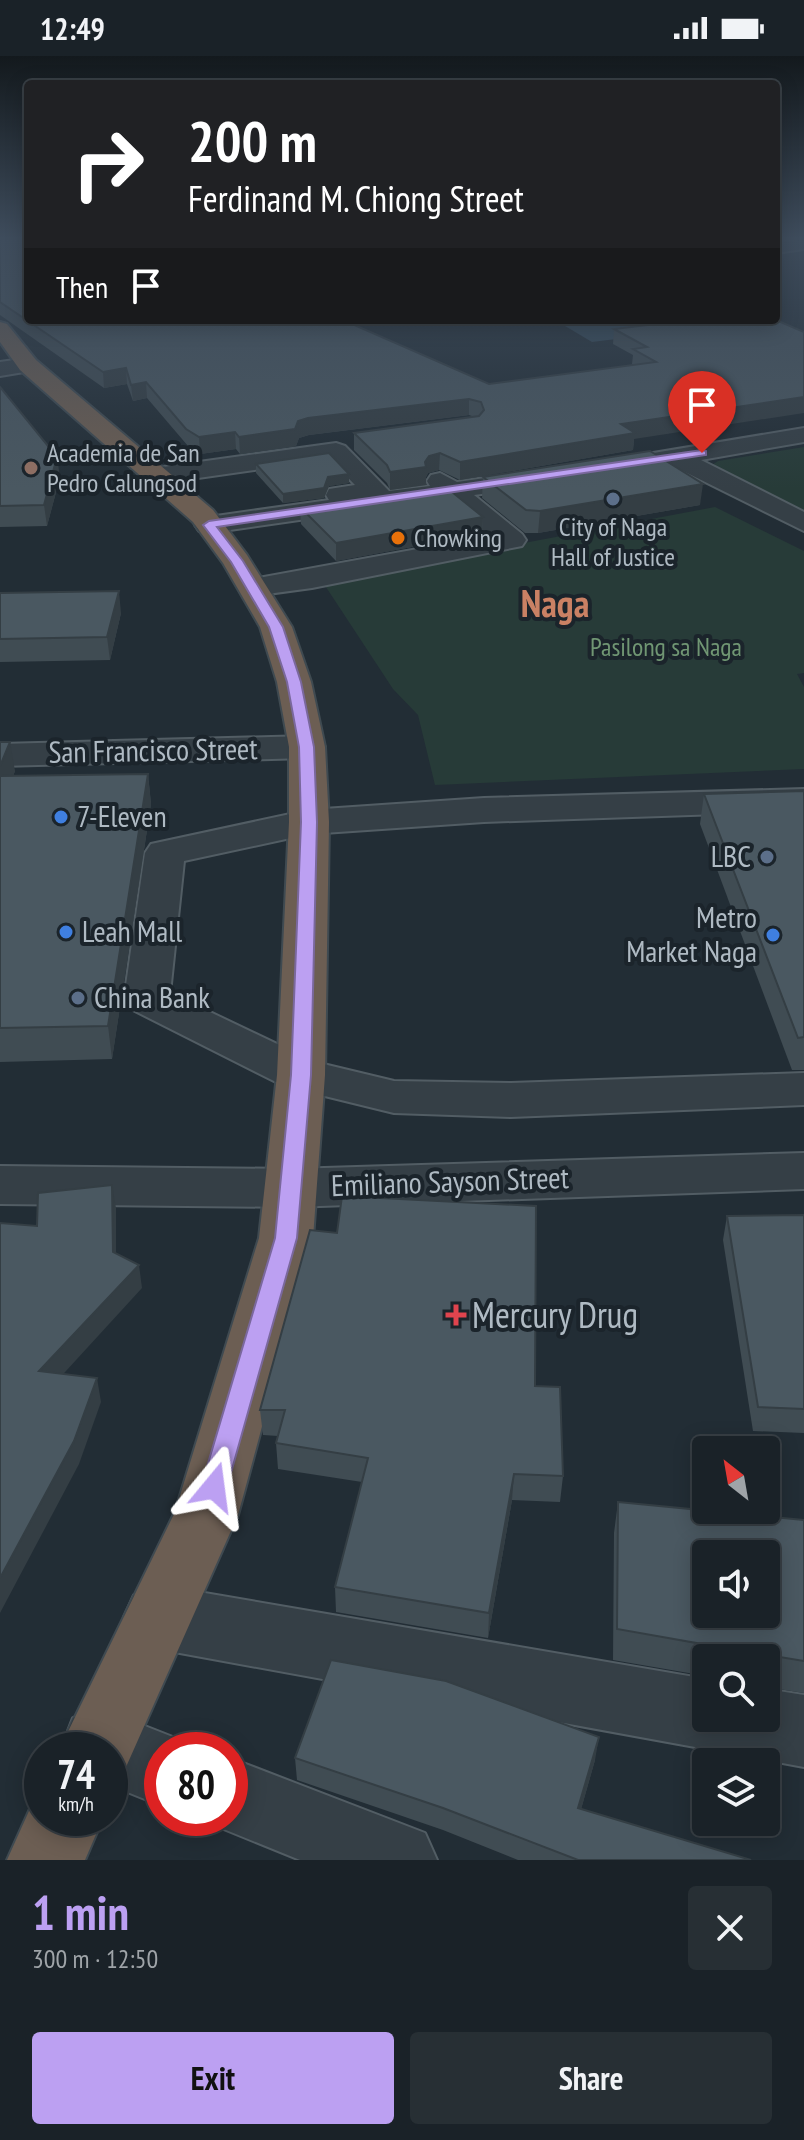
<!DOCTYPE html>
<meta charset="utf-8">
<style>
body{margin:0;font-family:"PT Sans Narrow",sans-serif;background:#272f34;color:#f1f3f6;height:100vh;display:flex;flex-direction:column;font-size:30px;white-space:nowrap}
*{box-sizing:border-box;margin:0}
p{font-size:26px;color:#9fa4a8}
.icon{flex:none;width:44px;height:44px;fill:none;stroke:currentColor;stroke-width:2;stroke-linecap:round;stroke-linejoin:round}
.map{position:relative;height:1804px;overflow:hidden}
.panel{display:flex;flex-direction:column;background:#1a2228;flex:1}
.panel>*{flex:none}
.top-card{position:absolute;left:24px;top:24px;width:756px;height:244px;border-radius:8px;box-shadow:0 4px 20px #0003,0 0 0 2px #383f45;background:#202124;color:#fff;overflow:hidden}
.needle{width:52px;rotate:329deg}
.controls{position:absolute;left:692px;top:1380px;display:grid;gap:16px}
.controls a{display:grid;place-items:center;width:88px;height:88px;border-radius:8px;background:#1a2228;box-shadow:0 4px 20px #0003,0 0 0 2px #383f45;font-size:40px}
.speed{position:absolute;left:24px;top:1676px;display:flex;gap:16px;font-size:40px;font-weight:700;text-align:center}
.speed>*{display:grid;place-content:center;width:104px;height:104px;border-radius:50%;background:#1a2228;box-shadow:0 4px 20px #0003,0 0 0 2px #383f45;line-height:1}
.speed small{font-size:20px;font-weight:400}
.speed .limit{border:12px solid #d22;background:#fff;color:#111}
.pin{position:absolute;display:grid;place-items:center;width:68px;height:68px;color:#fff;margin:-82px -34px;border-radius:50% 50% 50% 0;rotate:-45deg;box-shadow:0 0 8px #0007}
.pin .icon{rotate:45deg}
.me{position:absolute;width:88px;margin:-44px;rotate:16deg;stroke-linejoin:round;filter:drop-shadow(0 0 6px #0008)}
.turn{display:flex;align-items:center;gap:28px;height:168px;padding:0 32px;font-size:36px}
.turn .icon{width:104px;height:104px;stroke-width:2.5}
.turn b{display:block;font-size:56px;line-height:68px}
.then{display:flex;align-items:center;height:76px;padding:0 32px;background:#0003;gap:16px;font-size:30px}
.round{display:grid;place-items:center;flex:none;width:84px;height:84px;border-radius:8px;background:#272f34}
.headline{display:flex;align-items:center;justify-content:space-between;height:136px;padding:0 32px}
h1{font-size:48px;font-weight:800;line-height:60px;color:#bca0f2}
.action{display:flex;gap:16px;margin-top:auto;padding:16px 32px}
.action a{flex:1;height:92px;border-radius:8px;background:#bca0f2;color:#111;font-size:32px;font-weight:800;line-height:92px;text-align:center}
.action a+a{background:#272f34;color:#f1f3f6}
.status{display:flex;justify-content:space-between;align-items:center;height:56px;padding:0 40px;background:#1a2228;direction:ltr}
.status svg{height:22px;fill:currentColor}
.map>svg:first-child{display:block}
.green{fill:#273b38}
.water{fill:#364c5b}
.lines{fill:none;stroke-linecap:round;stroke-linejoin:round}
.minor-casing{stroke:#525d64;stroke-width:4}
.highway-casing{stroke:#3f4a51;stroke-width:4}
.minor{fill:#353f46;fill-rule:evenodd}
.highway{fill:#6c5e53;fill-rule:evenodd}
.wall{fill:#404c53}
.shaded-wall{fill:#343e44}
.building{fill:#4a5861;stroke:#343e44;stroke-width:2;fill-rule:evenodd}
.route{fill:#bca0f2;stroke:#7a689d;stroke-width:2}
.education-dot{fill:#8d6e63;stroke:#1b242b;stroke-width:3}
.service-dot{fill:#5c6f8a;stroke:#1b242b;stroke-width:3}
.food-dot{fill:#e8710a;stroke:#1b242b;stroke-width:3}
.shop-dot{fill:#3f7fe0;stroke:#1b242b;stroke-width:3}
.health-dot{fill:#e0444e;stroke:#1b242b;stroke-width:3}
.labels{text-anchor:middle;stroke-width:8;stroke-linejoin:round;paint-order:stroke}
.far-poi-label{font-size:26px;fill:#afbac3;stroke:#1b242b;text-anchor:start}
.far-park-label{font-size:26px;fill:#709673;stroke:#1b242b}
.street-label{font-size:30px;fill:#afbac3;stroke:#1b242b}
.poi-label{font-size:30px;fill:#afbac3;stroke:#1b242b;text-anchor:start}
.near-poi-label{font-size:36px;fill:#afbac3;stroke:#1b242b;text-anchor:start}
.far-town-label{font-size:38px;font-weight:bold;fill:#ca8164;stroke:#1b242b}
</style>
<div class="status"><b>12:49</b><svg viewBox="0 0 49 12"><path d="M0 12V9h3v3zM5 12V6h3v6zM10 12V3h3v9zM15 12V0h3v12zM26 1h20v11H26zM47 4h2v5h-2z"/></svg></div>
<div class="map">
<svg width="804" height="1804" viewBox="0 0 804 1804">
<rect width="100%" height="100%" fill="#222d35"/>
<g class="green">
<polygon points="804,391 804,454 712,409 718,405"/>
<polygon points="715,451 804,495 804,617 797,618 804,631 804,713 435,729 418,659 393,633 322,525"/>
</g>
<polygon class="water" points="555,264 770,264 592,286"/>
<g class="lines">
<defs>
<g id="minor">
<polygon points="804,183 804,193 776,197 776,187"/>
<polygon points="28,302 39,309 36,314 0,320 0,306"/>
<polygon points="804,372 804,386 701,404 804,456 804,475 671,409 605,421 596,419 592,413 596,407 605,405"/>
<polygon points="336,387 345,390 389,435 430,430 427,425 431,419 440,417 457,426 541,414 550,416 554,422 550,428 541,430 474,439 522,478 526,484 522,490 312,532 253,540 242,537 238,531 242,525 489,480 446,443 209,477 199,475 195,469 199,463 209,461 329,444 326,439 329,433 355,429 330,403 156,428 147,426 143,420 147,414 156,412"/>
<polygon points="307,680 320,683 325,691 320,699 307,702 0,710 0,688"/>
<polygon points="804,733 804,755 484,766 309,778 184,805 170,937 315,1006 394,1025 511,1027 804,1017 804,1049 511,1061 394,1057 284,1030 131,953 124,943 145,797 151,788 309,754 484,742"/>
<polygon points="804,1097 804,1133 292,1151 0,1148 0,1110 292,1113"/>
<polygon points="158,1529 706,1623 706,1662 766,1662 766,1633 804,1639 804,1711 729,1697 712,1691 706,1693 158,1593 134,1583 124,1561 134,1539"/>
<polygon points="99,1652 188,1687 191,1694 162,1694 162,1750 110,1729 110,1694 65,1694 63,1688 73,1662"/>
<polygon points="230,1702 425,1777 437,1804 300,1804 204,1765 202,1762 230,1762"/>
</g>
<g id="highway">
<polygon points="0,266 7,268 36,304 213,454 247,499 292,571 311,626 325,691 329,766 325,1019 313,1182 238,1459 122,1720 110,1725 110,1694 59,1694 175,1456 259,1182 277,1019 289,766 289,691 277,626 260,571 223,507 193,466 20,314 0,286"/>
<polygon points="42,1734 42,1762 103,1762 85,1804 7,1804 38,1735"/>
</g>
</defs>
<use href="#minor" class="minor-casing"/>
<use href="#highway" class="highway-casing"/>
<use href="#minor" class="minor"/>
<use href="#highway" class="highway"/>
</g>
<g class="wall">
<polygon points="0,180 28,264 354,264 345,265 489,328 633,309 632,308 633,299 613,288 614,273 690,264 634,383 633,394 460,424 439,414 428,417 426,421 426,429 390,434 387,427 354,394 354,377 475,361 469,359 309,379 299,382 296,390 240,398 236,393 200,398 188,390 147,342 133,345 127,328 104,332 0,259"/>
<polygon points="0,331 60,421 47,470 0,471"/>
<polygon points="256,408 349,418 349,427 329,430 324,442 283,447 256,417"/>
<polygon points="483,421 700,449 538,477 525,477 482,442"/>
<polygon points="300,451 483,461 482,478 336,505 301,468"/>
<polygon points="0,537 121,557 110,604 0,606"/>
<polygon points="0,686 15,715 13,720 148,718 151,748 112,1003 0,1006"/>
<polygon points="804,735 804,1014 792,1014 700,768 704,738"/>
<polygon points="804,1159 804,1377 753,1375 723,1184 727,1160"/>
<polygon points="535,1330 563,1420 560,1446 512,1444 488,1582 336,1556 335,1531 362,1426 278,1413 276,1387 278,1380 263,1379 260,1354"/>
<polygon points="618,1446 804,1464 804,1637 766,1631 766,1602 706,1602 706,1620 613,1604 614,1477"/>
<polygon points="295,1702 595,1704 581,1753 751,1804 518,1804 443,1774 297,1724"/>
</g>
<g class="shaded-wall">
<polygon points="126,312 127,328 104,332 103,316"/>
<polygon points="146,326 147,342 133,345 131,329"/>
<polygon points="804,341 804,357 634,383 633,394 460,424 460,406 621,368"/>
<polygon points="469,343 469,359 309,379 299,382 296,390 240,398 239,381 308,362"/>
<polygon points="235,376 236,393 200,398 199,381"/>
<polygon points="440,397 439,414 428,417 426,421 426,429 390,434 390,416 425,406 429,400"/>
<polygon points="57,401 60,421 47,470 44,449"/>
<polygon points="349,418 349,427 329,430 324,442 283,447 283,438 328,421"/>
<polygon points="703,428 700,449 538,477 540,455"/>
<polygon points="483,461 482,478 336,505 336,487"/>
<polygon points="119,535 121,557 110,604 107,581"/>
<polygon points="10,686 15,715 1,750 0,742 0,710"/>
<polygon points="148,718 151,748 112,1003 108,970"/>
<polygon points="112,1129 116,1152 116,1220 113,1196"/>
<polygon points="139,1209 142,1232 44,1339 39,1315"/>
<polygon points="97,1322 101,1346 79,1408 0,1557 0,1522"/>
<polygon points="514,1418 512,1444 488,1582 489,1557"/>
<polygon points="774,1600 766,1631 766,1624 771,1605"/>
<polygon points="599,1681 595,1704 575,1775 578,1752"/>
</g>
<g class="building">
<polygon points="0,180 28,180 28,264 343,264 489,328 656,306 633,293 647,291 614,273 690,264 776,264 804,276 804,341 621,368 635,377 460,406 440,397 429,400 425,406 426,411 390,416 387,409 354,377 479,360 484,354 481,346 469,343 308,362 298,365 295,373 239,381 235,376 199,381 186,373 146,326 131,329 126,312 103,316 0,246"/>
<polygon points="0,331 57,401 44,449 0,450"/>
<polygon points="650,395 703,428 540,455 526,454 483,421"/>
<polygon points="329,397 349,418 328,421 324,432 283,438 256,408"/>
<polygon points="447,432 483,461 336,487 300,451"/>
<polygon points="119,535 107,581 0,583 0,537"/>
<polygon points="0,686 10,686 0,710"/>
<polygon points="148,718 108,970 0,972 0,720"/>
<polygon points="804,735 804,981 798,982 704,738"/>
<polygon points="112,1129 113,1196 139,1209 39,1315 97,1322 74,1385 0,1522 0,1167 37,1170 38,1137"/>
<polygon points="342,1140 536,1150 535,1330 560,1331 563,1420 514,1418 489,1557 335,1531 368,1402 276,1387 285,1354 260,1354 310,1174 337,1177"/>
<polygon points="804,1159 804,1353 758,1351 727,1160"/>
<path d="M618,1446l186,18v141l-30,-5 -3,5 -5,-1v-2h-21l-29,-3 -3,-9 -96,-17zM706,1498h60v60h-60z"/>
<polygon points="331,1604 446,1625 599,1681 578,1752 751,1804 578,1804 443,1752 295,1702"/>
</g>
<linearGradient id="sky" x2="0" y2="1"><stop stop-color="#13191d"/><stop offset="0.42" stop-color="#3e4c5c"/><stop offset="1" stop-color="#3e4c5c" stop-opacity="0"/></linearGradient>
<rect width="804" height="433" fill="url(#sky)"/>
<polygon class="route" points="702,394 706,395 706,399 217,471 243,505 283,571 301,626 314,691 317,766 311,1019 297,1182 227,1431 223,1439 214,1442 205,1439 201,1431 275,1182 291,1019 301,766 299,691 287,626 269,571 231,506 203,469 209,465"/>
<circle class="education-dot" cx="31" cy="412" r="8"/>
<g class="service-dot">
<circle cx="613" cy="443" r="8"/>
<circle cx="767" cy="801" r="8"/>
<circle cx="78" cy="942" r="8"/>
</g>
<circle class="food-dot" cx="398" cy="482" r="8"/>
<g class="shop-dot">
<circle cx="61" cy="761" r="8"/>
<circle cx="66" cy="876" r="8"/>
<circle cx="773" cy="879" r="8"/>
</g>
<path class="health-dot" d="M452 1247h8v8h8v8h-8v8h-8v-8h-8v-8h8z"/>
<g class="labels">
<g class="far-poi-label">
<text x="47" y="406">Academia de San<tspan x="47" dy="30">Pedro Calungsod</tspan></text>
<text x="613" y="480" text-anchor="middle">City of Naga<tspan x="613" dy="30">Hall of Justice</tspan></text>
<text x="414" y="491">Chowking</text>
</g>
<g class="far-park-label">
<text x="666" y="600">Pasilong sa Naga</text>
</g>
<g class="street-label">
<text transform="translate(153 695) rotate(-1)" y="10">San Francisco Street</text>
<text transform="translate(450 1126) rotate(-2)" y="10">Emiliano Sayson Street</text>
</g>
<g class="poi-label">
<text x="77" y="771">7-Eleven</text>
<text x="751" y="811" text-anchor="end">LBC</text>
<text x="757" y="872" text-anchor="end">Metro<tspan x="757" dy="34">Market Naga</tspan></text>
<text x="82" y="886">Leah Mall</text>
<text x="94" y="952">China Bank</text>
</g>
<g class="near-poi-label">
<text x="472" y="1272">Mercury Drug</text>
</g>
<g class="far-town-label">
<text x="555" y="561">Naga</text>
</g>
</g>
</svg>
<div class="controls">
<a><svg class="needle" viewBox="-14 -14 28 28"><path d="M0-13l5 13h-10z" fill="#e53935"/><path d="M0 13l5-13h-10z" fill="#9fa4a8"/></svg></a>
<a><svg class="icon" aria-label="sound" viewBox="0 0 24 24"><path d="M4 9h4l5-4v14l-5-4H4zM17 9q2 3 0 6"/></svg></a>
<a><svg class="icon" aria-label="search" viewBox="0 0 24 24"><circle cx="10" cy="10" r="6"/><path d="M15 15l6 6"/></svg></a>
<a><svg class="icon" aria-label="layers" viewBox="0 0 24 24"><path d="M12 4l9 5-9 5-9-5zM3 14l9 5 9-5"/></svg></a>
</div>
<div class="speed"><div>74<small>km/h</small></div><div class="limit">80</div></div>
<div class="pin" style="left:702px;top:397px;background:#d93025"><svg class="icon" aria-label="arrive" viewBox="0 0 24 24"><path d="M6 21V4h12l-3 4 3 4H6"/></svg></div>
<svg class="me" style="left:214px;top:1431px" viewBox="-20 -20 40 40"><path d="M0-17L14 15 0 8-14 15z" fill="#bca0f2" stroke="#fff" stroke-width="4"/></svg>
<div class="top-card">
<div class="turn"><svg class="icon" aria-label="right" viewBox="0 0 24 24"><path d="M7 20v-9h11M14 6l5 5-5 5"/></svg><div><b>200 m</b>Ferdinand M. Chiong Street</div></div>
<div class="then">Then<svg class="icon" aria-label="arrive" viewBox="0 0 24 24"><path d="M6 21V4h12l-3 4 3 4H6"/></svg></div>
</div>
</div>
<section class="panel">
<div class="headline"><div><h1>1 min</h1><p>300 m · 12:50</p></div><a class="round"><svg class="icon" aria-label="close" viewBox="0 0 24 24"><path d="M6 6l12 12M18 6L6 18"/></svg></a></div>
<div class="action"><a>Exit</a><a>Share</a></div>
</section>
